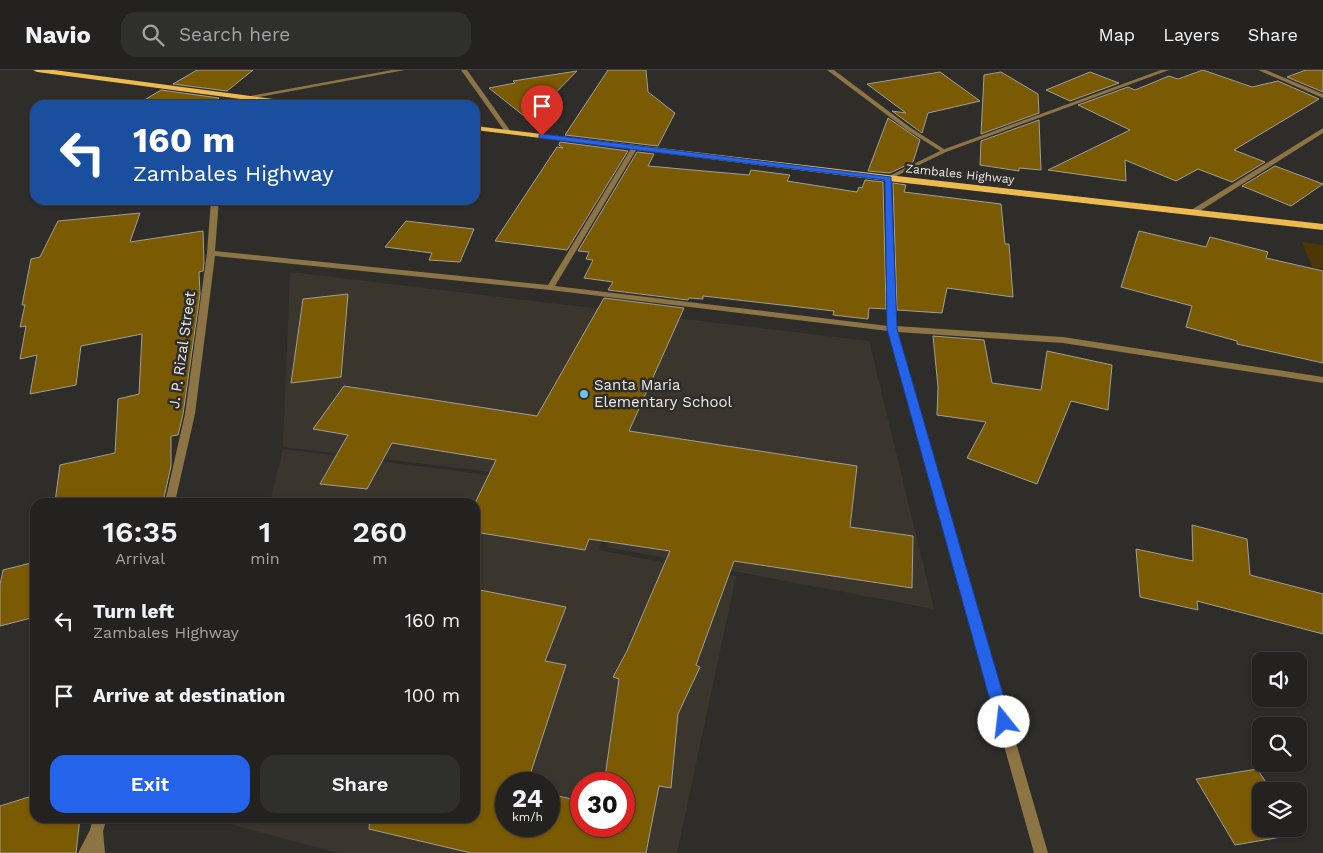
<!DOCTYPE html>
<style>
body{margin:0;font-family:"Work Sans",sans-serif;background:#2f2f2d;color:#f1f3f6;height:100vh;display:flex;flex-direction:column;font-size:19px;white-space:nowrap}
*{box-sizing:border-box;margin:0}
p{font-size:16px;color:#a3a4a5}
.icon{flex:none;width:28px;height:28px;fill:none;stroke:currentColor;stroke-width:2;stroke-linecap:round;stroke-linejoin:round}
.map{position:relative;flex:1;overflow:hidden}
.panel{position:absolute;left:30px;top:428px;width:450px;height:325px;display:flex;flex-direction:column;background:#232220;border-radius:15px;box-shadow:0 1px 4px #0004,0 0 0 1px #403f3e}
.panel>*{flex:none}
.hud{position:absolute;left:30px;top:30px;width:450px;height:105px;border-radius:15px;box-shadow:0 1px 4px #0004,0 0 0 1px #403f3e;background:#1a4fa0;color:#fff;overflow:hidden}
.controls{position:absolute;left:1252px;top:582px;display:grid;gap:10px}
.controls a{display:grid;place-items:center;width:55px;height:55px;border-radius:10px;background:#232220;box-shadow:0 1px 4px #0004,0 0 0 1px #403f3e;font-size:25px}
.speed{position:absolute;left:495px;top:702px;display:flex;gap:10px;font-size:25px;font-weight:700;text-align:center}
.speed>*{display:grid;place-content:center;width:65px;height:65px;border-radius:50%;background:#232220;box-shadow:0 1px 4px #0004,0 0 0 1px #403f3e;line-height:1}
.speed small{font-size:12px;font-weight:400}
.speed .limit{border:8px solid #d22;background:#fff;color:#111}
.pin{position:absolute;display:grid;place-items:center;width:42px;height:42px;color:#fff;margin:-51px -21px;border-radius:50% 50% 50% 0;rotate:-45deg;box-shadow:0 0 5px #0007}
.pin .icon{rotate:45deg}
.me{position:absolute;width:55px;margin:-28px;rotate:344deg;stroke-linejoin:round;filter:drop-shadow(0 0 4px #0008)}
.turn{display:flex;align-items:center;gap:18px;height:105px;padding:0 20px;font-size:22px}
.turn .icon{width:65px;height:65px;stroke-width:2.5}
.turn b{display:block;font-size:35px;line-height:42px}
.eta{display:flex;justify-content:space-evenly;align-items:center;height:85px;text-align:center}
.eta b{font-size:30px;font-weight:600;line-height:35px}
.cta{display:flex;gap:10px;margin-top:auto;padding:10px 20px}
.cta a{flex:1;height:58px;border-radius:15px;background:#2563eb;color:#fff;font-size:20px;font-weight:600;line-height:58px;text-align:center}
.cta a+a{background:#2f2f2d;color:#f1f3f6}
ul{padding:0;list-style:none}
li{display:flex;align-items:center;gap:15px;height:75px;padding:0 20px}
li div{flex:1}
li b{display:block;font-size:19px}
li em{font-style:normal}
header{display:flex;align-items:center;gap:30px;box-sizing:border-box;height:70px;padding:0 25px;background:#232220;border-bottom:1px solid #403f3e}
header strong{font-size:24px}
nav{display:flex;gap:28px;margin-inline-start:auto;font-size:18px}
.search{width:350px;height:45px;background:#2f2f2d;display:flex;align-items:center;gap:12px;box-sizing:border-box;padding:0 18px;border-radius:15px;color:#a3a4a5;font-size:19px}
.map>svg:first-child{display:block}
.built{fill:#3b362d;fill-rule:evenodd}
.green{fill:#4d3704}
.building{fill:#7b5a04;stroke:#a09e9a}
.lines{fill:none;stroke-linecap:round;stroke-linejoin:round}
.minor{fill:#8c7445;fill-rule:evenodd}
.tertiary{fill:#8c7445;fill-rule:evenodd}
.primary{fill:#edba50;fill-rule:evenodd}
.route{fill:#2563eb;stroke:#184099}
.poi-dot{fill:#6ac3f1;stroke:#2f2d2a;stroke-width:2}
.labels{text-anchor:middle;stroke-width:5;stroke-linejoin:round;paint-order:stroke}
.far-street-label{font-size:12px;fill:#ebeae8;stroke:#2f2d2a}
.street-label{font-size:15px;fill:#ebeae8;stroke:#2f2d2a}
.poi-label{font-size:15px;fill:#ebeae8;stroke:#2f2d2a;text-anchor:start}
</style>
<header>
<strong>Navio</strong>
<div class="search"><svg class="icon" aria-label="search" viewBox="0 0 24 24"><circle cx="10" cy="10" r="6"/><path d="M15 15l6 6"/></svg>Search here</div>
<nav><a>Map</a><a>Layers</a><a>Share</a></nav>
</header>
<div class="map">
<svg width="1323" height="783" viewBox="0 0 1323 783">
<rect width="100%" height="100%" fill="#2f2d2a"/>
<g class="built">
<polygon points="290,202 869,271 934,539 607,477 623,418 283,377"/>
<path d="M283,379l333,42 -17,59 137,26 -59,277h-339l-130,-35h267v-316h-205zM506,714h43v42h-43zM581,714h43v42h-43z"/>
</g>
<polygon class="green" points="1302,172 1323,175 1323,199 1312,197"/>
<g class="building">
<polygon points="197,0 253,0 227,21 173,14"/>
<polygon points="608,0 646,0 648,22 675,43 658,76 565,65"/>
<polygon points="1203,0 1252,17 1278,11 1319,29 1234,80 1265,92 1232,112 1198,99 1176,111 1125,90 1126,111 1048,100 1130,60 1078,35 1128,17 1135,20 1169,6 1178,9"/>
<polygon points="1306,0 1323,0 1323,22 1287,7"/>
<polygon points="577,1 529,50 489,18 515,13 513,11"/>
<polygon points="940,2 980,31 928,43 922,63 892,41 906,43 867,14"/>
<polygon points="1001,2 1038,24 1039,43 981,64 984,5"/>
<polygon points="1090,2 1119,13 1070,31 1046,20"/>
<polygon points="161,20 219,28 211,35 136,35"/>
<polygon points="888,48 920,70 913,92 890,103 868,101"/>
<polygon points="1039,50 1041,100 1019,98 1019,101 980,95 981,71"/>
<polygon points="560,72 628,81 567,180 495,171 557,77 563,78 559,75"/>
<polygon points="637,82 654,84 648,96 749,105 751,100 790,105 787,111 857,122 859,117 862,118 865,110 883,112 886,239 869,238 868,249 833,245 834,241 703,226 703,229 689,228 688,230 608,220 613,212 584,208 593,190 586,189 589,182 578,181"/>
<polygon points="1275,96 1323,114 1291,136 1242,116"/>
<polygon points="893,113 906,115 904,122 1001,134 1005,174 1009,174 1013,227 947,218 942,243 897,240"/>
<polygon points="140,143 130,172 203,161 204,193 203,201 199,202 200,224 183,344 178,365 171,366 171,396 163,432 55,432 60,395 115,383 118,329 139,324 142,264 81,276 76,315 30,324 37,285 20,289 26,256 20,257 25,235 22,235 31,189 40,187 58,151"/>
<polygon points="406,151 474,159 460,192 429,190 432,183 385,177"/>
<polygon points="1139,161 1206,177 1210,167 1268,182 1266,188 1323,201 1323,293 1237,274 1237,271 1186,257 1192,236 1121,217"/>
<polygon points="348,224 341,307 291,313 303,229"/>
<polygon points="604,228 684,238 629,361 857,396 850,457 913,466 912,518 734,491 696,595 700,597 678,644 671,718 659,716 646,783 471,783 369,759 370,748 475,748 475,519 566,537 545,591 566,595 527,714 506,714 506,756 549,756 549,724 581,731 581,756 624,756 624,714 604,714 619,609 613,607 627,581 670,481 589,469 585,480 475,462 475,433 496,390 392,373 367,419 320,414 348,365 313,359 344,316 537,346"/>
<polygon points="933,266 984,270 992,313 1041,320 1047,281 1112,295 1108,340 1071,331 1037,414 967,388 986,352 937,345 938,317"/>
<polygon points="1192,455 1247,469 1250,505 1323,524 1323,564 1197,531 1198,540 1140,527 1136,479 1193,491"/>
<polygon points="35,492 35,547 0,556 0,515 3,500"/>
<polygon points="1257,699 1272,721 1261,721 1261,759 1296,759 1299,764 1235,775 1196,709"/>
<polygon points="35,725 35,748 80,748 76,783 0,783 0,736"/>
</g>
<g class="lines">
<g class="minor">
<polygon points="392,0 405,0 248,29 245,27"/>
<polygon points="461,0 467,0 511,62 510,63 506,63"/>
<polygon points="827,0 834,0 911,58 947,81 942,82 907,60"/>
<polygon points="1258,0 1266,0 1323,24 1323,28"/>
<polygon points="1323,58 1323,63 1195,144 1188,142"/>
<polygon points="635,75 638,77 555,216 888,256 885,108 888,106 891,108 896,256 1063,267 1323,307 1323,313 1063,273 897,262 1048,783 1034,783 888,261 550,220 215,186 195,344 175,432 165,432 185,344 207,183 211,130 219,130 215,181 548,215 632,77"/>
<polygon points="93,748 107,748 103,761 105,783 78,783 90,760"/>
</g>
<polygon class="tertiary" points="1161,0 1169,0 946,82 890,109 885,108 942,80"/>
<g class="primary">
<polygon points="33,0 54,0 304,33 308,35 287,35 37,2"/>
<polygon points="475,56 888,105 1323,154 1323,160 888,111 475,60"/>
</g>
</g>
<polygon class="route" points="542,64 891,107 897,259 1011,652 1009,657 1004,659 998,657 996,652 887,259 885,110 539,68 539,65"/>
<circle class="poi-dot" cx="584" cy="324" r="5"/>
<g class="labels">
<g class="far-street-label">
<text transform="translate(960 104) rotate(6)" y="4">Zambales Highway</text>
</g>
<g class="street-label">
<text transform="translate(182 280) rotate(-82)" y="5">J. P. Rizal Street</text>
</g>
<g class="poi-label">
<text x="594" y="320">Santa Maria<tspan x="594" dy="17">Elementary School</tspan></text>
</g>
</g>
</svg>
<div class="controls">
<a><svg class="icon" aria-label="sound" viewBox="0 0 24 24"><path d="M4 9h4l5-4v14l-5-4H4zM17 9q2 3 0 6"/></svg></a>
<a><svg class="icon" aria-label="search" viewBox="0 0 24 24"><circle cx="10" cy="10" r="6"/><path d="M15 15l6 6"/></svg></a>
<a><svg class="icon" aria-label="layers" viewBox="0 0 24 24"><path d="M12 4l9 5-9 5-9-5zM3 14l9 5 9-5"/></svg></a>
</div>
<div class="speed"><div>24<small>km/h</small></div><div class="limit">30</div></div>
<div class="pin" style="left:542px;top:66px;background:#d93025"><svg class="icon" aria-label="arrive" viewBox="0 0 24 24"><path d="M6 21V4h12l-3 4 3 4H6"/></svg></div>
<svg class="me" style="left:1004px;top:652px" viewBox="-20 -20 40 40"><circle r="19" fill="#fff"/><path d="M0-13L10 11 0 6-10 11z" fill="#2563eb"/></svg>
<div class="hud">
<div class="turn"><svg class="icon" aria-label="left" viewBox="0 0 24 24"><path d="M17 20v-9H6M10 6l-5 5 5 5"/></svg><div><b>160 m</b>Zambales Highway</div></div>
</div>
<section class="panel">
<div class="eta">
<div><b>16:35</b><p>Arrival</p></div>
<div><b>1</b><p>min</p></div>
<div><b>260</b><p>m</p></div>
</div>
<ul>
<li><svg class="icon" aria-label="left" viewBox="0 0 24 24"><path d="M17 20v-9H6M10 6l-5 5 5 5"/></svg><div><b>Turn left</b><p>Zambales Highway</p></div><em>160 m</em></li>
<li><svg class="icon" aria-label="arrive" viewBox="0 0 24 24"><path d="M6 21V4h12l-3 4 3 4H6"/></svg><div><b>Arrive at destination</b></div><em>100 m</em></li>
</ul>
<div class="cta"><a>Exit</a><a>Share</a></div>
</section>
</div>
